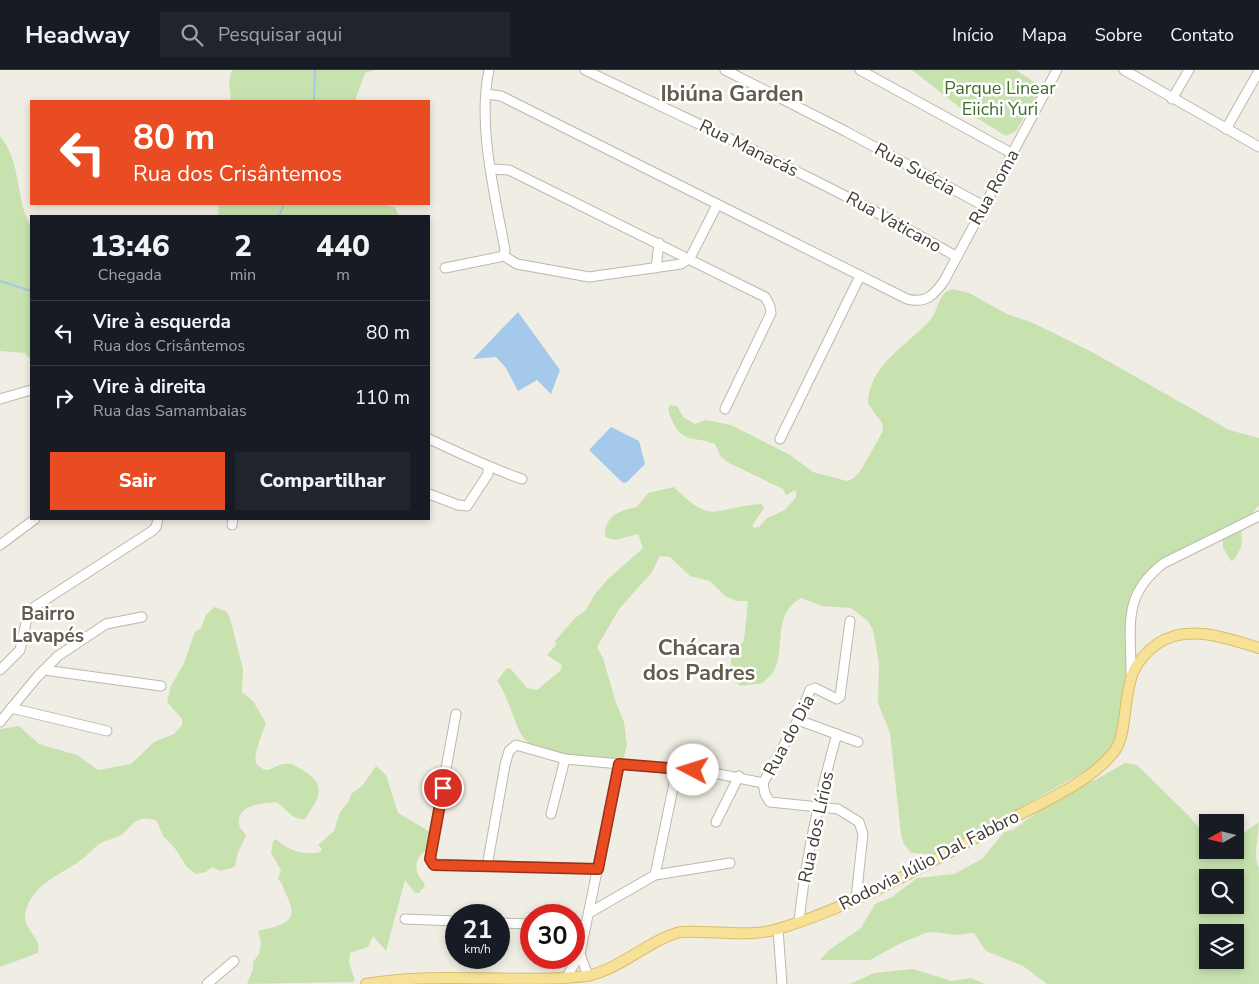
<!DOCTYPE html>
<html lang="pt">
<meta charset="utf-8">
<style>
body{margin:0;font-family:"Nunito Sans",sans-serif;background:#20242c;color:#f1f3f6;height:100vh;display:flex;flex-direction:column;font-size:19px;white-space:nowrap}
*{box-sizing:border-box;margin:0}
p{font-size:16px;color:#9ea1a6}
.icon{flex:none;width:28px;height:28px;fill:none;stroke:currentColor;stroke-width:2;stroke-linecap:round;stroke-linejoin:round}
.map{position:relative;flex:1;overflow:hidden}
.panel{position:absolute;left:30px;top:145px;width:400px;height:305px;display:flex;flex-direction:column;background:#171b24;border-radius:0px;box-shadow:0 2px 8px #0003}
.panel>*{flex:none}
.banner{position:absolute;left:30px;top:30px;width:400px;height:105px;border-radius:0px;box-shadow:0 2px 8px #0003;background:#e94c22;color:#fff;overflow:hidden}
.needle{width:32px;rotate:262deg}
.fabs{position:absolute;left:1199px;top:744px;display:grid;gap:10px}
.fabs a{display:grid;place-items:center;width:45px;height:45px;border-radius:0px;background:#171b24;box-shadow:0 2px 8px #0003;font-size:25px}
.speed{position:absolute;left:445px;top:834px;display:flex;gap:10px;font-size:25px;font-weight:700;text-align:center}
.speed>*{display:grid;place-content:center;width:65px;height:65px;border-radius:50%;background:#171b24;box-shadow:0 2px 8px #0003;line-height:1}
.speed small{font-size:12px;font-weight:400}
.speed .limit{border:8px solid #d22;background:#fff;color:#111}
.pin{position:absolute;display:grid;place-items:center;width:42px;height:42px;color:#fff;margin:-21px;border:2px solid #fff;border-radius:50%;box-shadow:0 1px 5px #0007}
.me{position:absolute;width:55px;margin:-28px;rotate:275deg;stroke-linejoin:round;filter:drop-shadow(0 0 4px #0008)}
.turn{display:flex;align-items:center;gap:18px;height:105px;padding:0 20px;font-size:22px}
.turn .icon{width:65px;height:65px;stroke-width:2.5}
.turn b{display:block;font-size:35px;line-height:42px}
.eta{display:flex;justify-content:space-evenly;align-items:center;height:85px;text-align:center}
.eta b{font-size:30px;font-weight:800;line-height:35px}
.button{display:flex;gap:10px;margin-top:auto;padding:10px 20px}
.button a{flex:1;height:58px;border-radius:0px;background:#e94c22;color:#fff;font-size:20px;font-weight:800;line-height:58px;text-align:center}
.button a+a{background:#20242c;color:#f1f3f6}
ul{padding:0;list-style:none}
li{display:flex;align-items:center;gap:15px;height:65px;padding:0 20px;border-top:1px solid #363941}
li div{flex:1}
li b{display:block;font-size:19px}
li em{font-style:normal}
header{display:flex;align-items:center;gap:30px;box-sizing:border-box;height:70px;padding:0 25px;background:#171b24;border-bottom:1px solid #363941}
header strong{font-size:24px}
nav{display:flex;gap:28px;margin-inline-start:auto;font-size:18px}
.search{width:350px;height:45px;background:#20242c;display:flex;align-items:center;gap:12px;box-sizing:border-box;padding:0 18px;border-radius:0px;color:#9ea1a6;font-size:19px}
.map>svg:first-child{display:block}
.green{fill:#c8e2af;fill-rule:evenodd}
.water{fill:#a4c9ea}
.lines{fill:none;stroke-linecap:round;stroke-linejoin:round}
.stream{stroke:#a4c9ea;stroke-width:2}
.minor-casing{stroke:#beb8aa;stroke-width:11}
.major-casing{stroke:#d9be69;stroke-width:12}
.minor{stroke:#fff;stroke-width:9}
.major{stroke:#f6e197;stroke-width:10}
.route-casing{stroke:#973116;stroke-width:12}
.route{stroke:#e94c22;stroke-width:9}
.labels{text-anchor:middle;stroke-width:5;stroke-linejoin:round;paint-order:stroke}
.park-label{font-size:18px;fill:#426e2d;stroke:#fff}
.street-label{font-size:18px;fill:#423d34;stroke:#fff}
.neighbourhood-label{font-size:19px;font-weight:bold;fill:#645c4c;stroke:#fff}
.district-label{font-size:22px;font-weight:bold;fill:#645c4c;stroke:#fff}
</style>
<header>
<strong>Headway</strong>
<div class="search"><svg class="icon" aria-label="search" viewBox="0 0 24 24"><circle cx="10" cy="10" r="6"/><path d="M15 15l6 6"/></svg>Pesquisar aqui</div>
<nav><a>Início</a><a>Mapa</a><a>Sobre</a><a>Contato</a></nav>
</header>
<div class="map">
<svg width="1259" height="914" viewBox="0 0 1259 914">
<rect width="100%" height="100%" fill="#f0ede4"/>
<g class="green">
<polygon points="232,0 375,0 365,3 355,31 231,31 229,11"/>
<polygon points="912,0 1016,0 1042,17 1016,61 1006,66 959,37"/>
<path d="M0,66c22,26 15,63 31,91v133l-6,-7 -25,-2z"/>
<polygon points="219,134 379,134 395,137 398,145 218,146"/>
<path d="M953,219l16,4 38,21 26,9 59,29 137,78 30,8v67l-19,22c3,16 3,19 -6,33l-3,1 -8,-13v-10l-26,8 -41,27 -6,9 -10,9 -9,37 5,34 -19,80 -21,23 -159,90 -26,-2 -7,-9 -3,-9 -11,-102 -12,-30 1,-40 -6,-33 -5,-9 -17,-13 -29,-2 -21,-8c-29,16 -15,48 -27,73 -2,4 -8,8 -11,12l-23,3 -8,-7 -1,-21 13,-18 4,-39h-12l-11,-5 -15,-15 -20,-5 -20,-19 -10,-1 -8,16 -33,37 -22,38 6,11 13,45 8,19 3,23 -5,19c-26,-4 -88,-5 -101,-30 -7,-13 -15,-43 -24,-53l9,-12 4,-1 17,20 10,2 24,-20 1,-5 -15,-10 9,-10 -1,-4 20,-23 10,-7 10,-17 13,-15 35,-31 -5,-14 -23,6 -10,-3c-1,-20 14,-27 32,-30l11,-14 26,-6c40,41 41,19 88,17l2,4 -12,18 3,2 5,-2 7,-8 18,-8 11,-13v-7l-10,5 -3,-6 -54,-26 -8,-6 -6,-13c-19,-8 -33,0 -43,-24 -3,-6 -5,-10 -2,-15l7,1 6,11 12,7 11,-4 25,5 59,30 23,17 34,9 7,-3 7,-8 22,-39 -1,-8 -14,-19c0,-39 40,-59 63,-85 8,-10 7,-27 22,-30z"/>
<path d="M214,537l12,4 4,7 13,51 -1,23 11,9 13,22c-3,8 -13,33 -10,40 2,3 6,6 10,7 6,0 12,-6 18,-6 10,-1 12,3 20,7 26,16 12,30 1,48 -14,1 -18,-10 -28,-17 -12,1 -40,2 -38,21 0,5 5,8 7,13l-8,16 -3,15 -15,4 -8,-4 -6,5 -10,2 -9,-7 -13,-20 -11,-11 -6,-15c-5,-2 -9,-3 -15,-2 -10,2 -13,11 -21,16 -7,4 -15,5 -22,9 -5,4 -9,8 -14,13 -21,17 -50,24 -59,53 -6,20 17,26 12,43l-38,14v-238l19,-3 20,18 38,11 21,15 33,-6 23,-22 20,-8 8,-9v-6l-15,-17 4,-16 13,-23 11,-31 6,-4 5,-13z"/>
<path d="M1125,693l12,2 53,52 17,21 1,12h27v-11l24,-17c0,16 -7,32 0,46v116h-212l-24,-18 -37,-15 -12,-18 -19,2 -20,-3 -10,1 -28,12 -27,15h-50l9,-10 32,-22 14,-24 17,-7 25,-19 37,-4 28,-15 22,-27 9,-2 34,-25 19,-8 3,-6 15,-8 11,-3zM1208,808h27v27h-27zM1208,862h27v28h-27z"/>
<path d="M376,696l10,9 12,38 34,20 2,13c-12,5 -23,15 -15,30 2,4 5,5 6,10l-6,7h-4l-10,-13 -19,71 -13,-15 -5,11 -18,6 -1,10 6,17 -2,2 -106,2 6,-15v-7l6,-8 2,-11 -3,-12c21,-6 43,-6 29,-35 -4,-6 -3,-12 -9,-17l3,-9 -10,-17 2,-12 3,-2c11,11 28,17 44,13l2,-3 -4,-4 16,-14 6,-19 9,-11 2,-7 11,-8z"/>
<polygon points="913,899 952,911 971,908 985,914 850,914 874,903"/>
</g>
<g class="water">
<polygon points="518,242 560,300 551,324 537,310 518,321 506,298 496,287 473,289"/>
<polygon points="611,357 639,371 645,394 627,412 623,413 589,380"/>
</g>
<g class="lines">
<g class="stream">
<polyline points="314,31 315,0"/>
<polyline points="279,146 284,134"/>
<polyline points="0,211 31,221"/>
</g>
<defs>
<g id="minor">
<path d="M489,0c-12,55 6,125 16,180l-1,6"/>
<path d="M585,0c125,60 252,117 372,187"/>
<polyline points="725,0 845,61 984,136"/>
<polyline points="860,0 1013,84"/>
<polyline points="1124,0 1259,77"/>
<path d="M486,24l15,2 406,203c19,5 27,-4 37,-18l113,-211"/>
<polyline points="1172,29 1189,0"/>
<polyline points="1226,59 1259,1"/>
<polyline points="491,99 509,100 765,227 770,236 771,243 725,339"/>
<polyline points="504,186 517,194 589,207 681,194 690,188 717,135"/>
<polyline points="445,198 504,186"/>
<polyline points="656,198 659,173"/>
<polyline points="0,329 31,320"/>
<path d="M429,369c31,14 61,29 93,40"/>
<polyline points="780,369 860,206"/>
<polyline points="429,424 458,435 467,436 488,404 488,397"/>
<polyline points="232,455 233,449"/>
<polyline points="0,475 35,449"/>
<polyline points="0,600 20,580 28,543 31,539 152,461 156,457 158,449"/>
<polyline points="44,600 161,616"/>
<path d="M1131,602c0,-48 -9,-77 33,-109l95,-47"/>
<polyline points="11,638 107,661"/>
<polyline points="456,644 432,775 430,789 432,794 598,799"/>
<polyline points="798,650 858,672"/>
<polyline points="0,652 37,607 58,586 106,554 142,547"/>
<polyline points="763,713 765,724 770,732 838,739 859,752 863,764 856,828"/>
<polyline points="551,744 565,689"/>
<polyline points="716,752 739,706"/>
<polyline points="487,796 505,695 509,681 516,675 565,689 709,702 763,713 798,650 810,620 815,618 837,629 840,627 850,551"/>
<polyline points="655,805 677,699"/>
<polyline points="589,843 655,805 730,793"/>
<polyline points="405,849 456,851"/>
<path d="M799,851c7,-66 20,-124 38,-187"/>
<polyline points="499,853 531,854"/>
<polyline points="574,855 586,856"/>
<polyline points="778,859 782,914"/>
<polyline points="580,884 588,906"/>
<polyline points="566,908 580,884 619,694"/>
<polyline points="207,914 234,891"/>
</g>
<path id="major" d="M366,914c73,-13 148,0 221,-8 34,-7 60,-35 93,-44 33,-2 67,6 98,-3 79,-24 153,-67 225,-106 34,-18 91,-42 113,-74 5,-8 7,-20 8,-29 5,-33 3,-54 33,-76 30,-21 70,-6 102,4"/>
</defs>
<use href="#minor" class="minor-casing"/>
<use href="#major" class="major-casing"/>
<use href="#minor" class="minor"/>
<use href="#major" class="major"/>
</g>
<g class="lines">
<defs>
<polyline id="route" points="443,718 430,789 434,795 598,799 619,694 693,700"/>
</defs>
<use href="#route" class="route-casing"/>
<use href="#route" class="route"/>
</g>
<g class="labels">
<g class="park-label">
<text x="1000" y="24">Parque Linear<tspan x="1000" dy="21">Eiichi Yuri</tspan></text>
</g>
<g class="street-label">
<text transform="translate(749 78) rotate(26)" y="6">Rua Manacás</text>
<text transform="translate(915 99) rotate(29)" y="6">Rua Suécia</text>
<text transform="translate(994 117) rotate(-61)" y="6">Rua Roma</text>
<text transform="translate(894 152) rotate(29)" y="6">Rua Vaticano</text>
<text transform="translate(789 665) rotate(-62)" y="6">Rua do Dia</text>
<text transform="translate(816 757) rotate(-78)" y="6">Rua dos Lírios</text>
<text transform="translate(929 790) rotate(-27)" y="6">Rodovia Júlio Dal Fabbro</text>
</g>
<g class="neighbourhood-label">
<text x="48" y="550">Bairro<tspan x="48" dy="22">Lavapés</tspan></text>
</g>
<g class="district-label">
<text x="732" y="31">Ibiúna Garden</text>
<text x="699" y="585">Chácara<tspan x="699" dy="25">dos Padres</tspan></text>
</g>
</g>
</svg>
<div class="fabs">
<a><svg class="needle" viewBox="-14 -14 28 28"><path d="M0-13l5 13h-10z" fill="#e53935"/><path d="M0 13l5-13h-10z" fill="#9ea1a6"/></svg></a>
<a><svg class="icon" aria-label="search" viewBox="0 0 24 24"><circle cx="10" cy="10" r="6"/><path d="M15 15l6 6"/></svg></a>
<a><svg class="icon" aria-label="layers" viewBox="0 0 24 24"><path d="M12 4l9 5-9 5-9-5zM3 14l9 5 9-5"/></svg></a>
</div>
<div class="speed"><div>21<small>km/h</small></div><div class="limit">30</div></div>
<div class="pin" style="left:443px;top:718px;background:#d93025"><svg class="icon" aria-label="arrive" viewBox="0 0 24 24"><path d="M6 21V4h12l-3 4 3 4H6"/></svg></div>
<svg class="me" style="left:693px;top:700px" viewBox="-20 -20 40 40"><circle r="19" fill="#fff"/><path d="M0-13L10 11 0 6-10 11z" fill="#e94c22"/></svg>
<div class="banner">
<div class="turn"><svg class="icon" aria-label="left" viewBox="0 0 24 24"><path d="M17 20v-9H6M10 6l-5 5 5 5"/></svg><div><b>80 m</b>Rua dos Crisântemos</div></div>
</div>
<section class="panel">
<div class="eta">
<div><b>13:46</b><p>Chegada</p></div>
<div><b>2</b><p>min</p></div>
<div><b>440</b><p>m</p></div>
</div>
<ul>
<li><svg class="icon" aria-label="left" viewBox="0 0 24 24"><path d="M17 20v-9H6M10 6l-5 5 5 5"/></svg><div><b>Vire à esquerda</b><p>Rua dos Crisântemos</p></div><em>80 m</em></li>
<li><svg class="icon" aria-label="right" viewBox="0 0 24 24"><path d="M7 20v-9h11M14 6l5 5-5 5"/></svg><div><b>Vire à direita</b><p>Rua das Samambaias</p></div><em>110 m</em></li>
</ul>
<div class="button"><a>Sair</a><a>Compartilhar</a></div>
</section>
</div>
